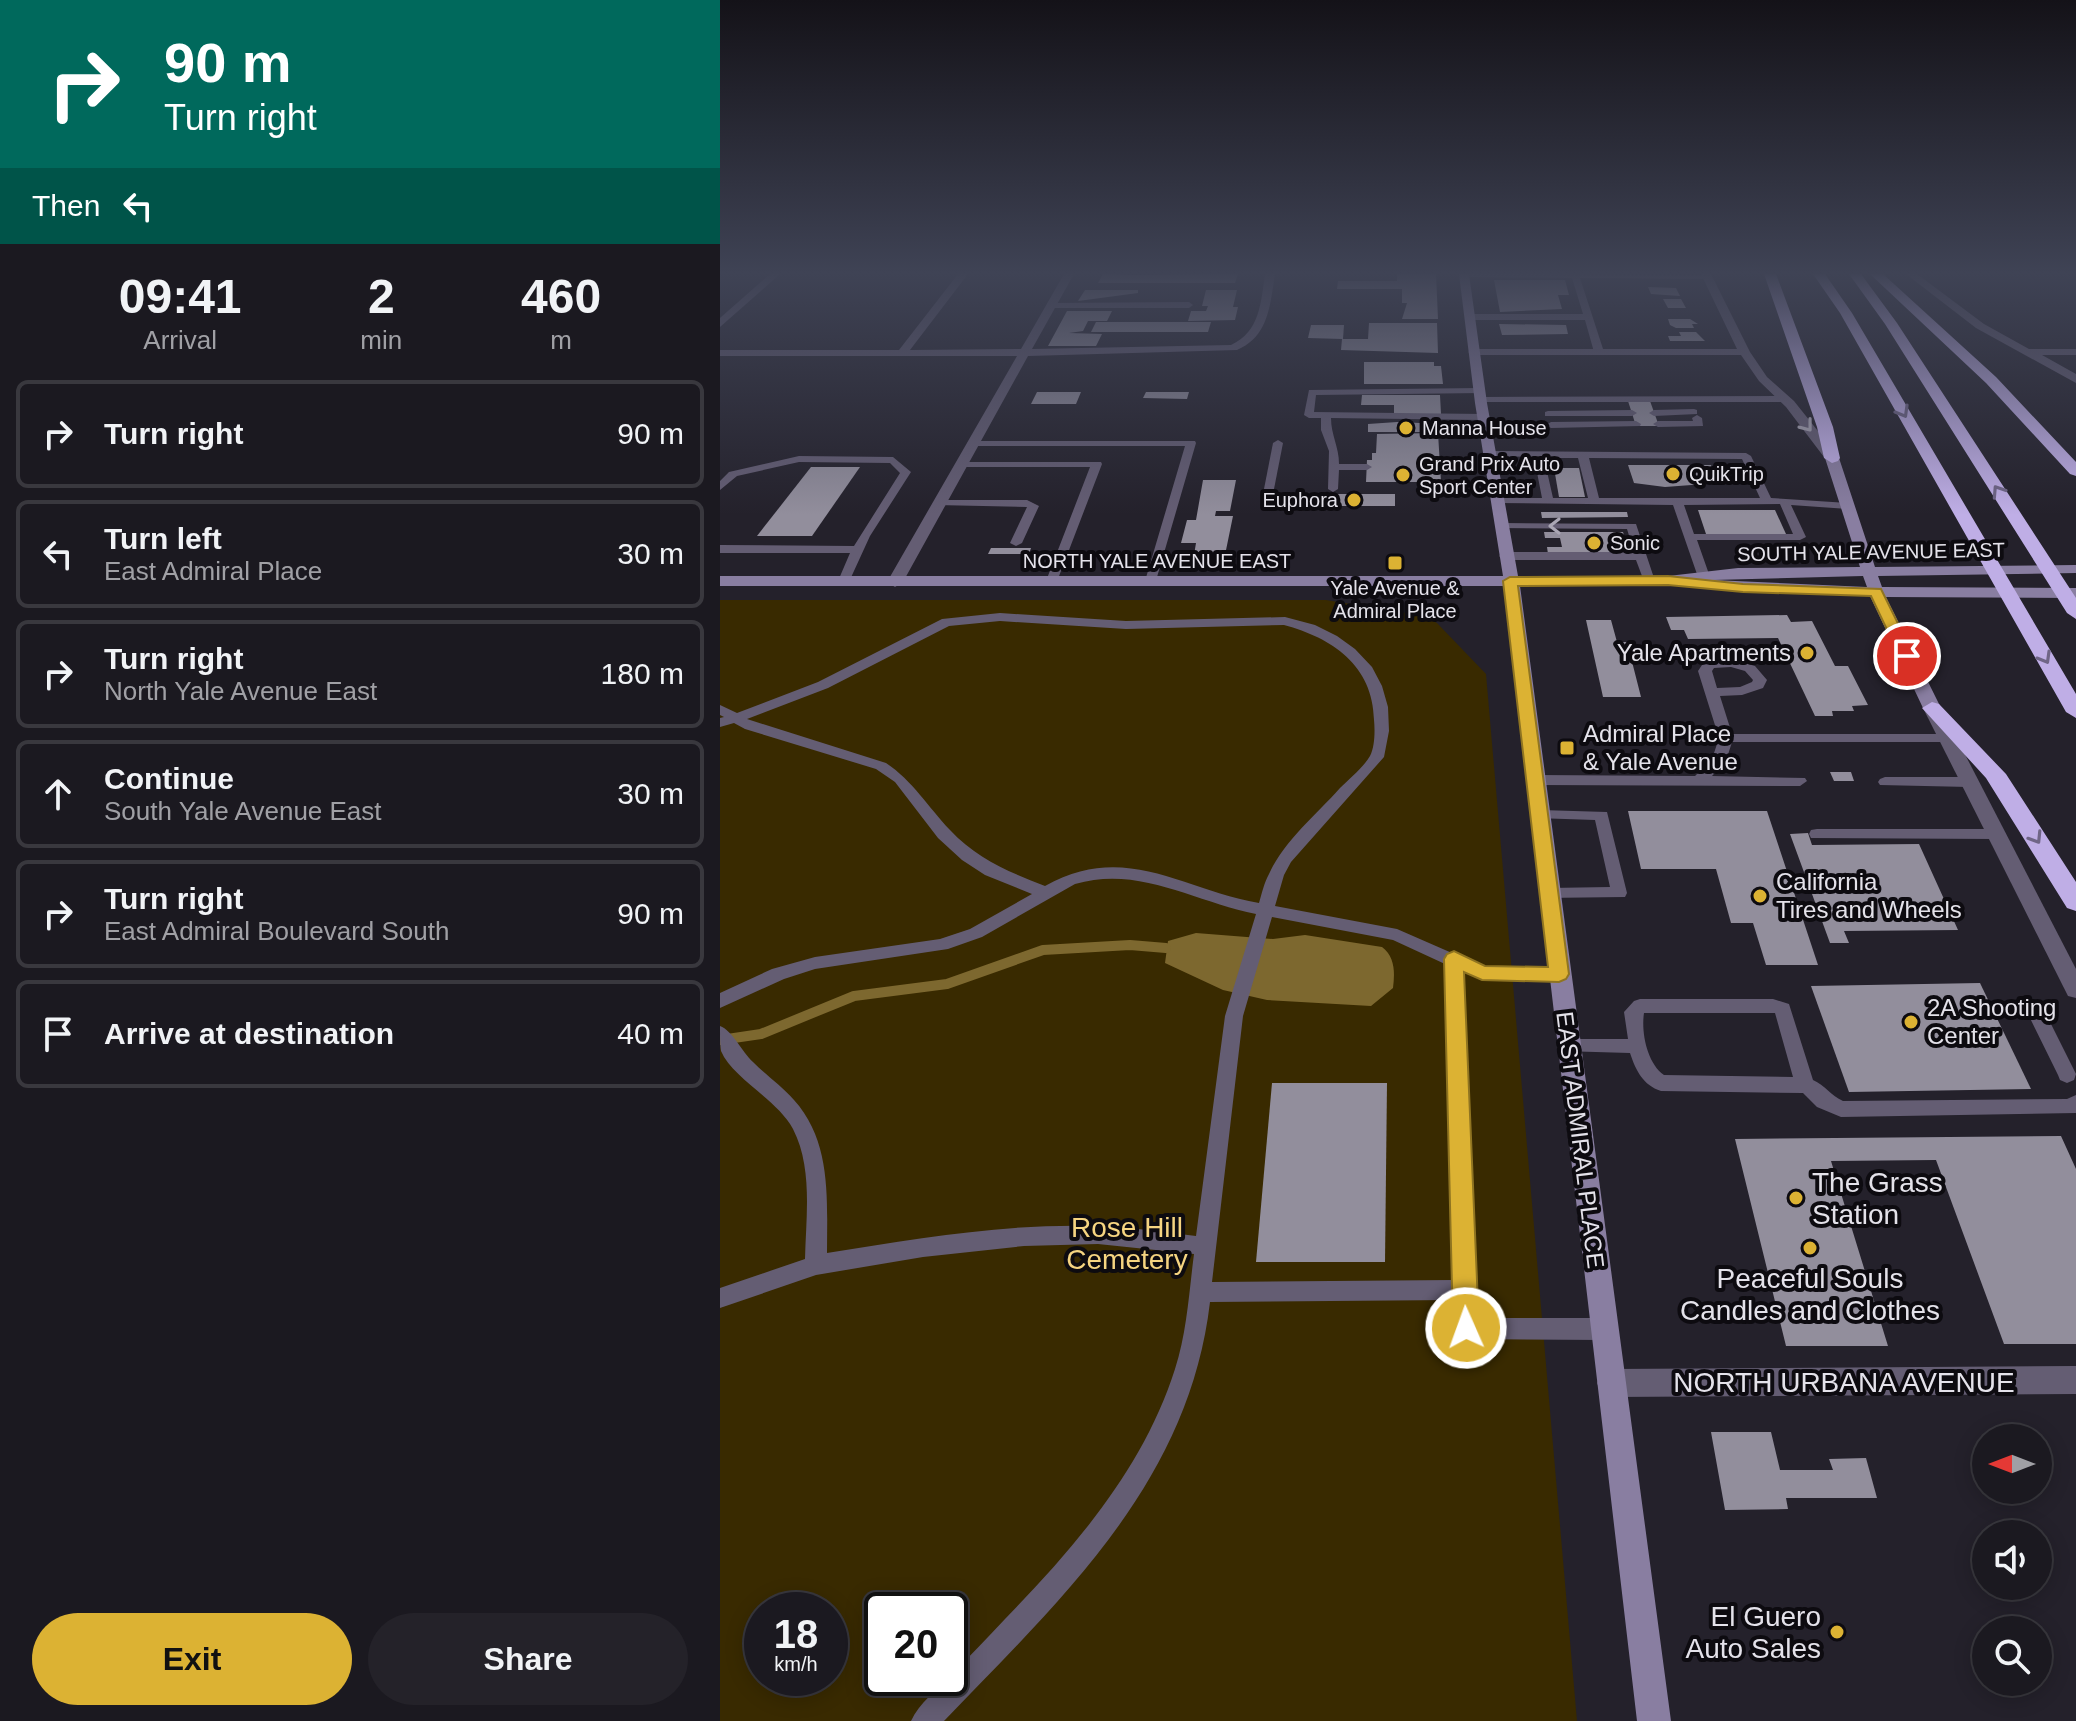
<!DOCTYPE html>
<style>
body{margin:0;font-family:Helvetica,sans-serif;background:#242229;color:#f1f3f6;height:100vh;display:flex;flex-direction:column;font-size:30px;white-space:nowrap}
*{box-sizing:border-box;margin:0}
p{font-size:26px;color:#a0a0a5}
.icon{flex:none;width:44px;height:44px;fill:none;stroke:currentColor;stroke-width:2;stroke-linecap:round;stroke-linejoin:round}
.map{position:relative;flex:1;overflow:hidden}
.side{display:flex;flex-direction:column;background:#1b1920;width:720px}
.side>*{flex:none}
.hud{background:#00695c;color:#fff;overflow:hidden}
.needle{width:52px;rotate:270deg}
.controls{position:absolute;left:1252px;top:1424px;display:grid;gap:16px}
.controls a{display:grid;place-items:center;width:80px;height:80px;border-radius:50%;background:#1b1920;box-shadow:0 4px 20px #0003,0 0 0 2px #39383e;font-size:40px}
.speed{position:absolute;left:24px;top:1592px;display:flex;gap:16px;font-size:40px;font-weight:700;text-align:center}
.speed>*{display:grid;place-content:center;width:104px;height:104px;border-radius:50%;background:#1b1920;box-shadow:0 4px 20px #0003,0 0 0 2px #39383e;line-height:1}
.speed small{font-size:20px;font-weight:400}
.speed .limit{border:4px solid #111;border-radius:12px;background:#fff;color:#111}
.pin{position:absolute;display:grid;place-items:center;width:68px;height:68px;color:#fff;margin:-34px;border:4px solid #fff;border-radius:50%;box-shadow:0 2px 8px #0007}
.me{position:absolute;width:88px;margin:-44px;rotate:358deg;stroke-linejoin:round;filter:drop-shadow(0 0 6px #0008)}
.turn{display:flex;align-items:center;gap:28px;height:168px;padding:0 32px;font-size:36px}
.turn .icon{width:104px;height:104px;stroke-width:2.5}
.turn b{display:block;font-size:56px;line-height:68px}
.then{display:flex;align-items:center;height:76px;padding:0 32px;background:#0003;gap:16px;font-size:30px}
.eta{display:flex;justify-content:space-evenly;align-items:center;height:136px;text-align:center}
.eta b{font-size:48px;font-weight:700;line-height:56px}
.button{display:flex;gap:16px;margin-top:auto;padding:16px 32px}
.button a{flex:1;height:92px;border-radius:48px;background:#dcb233;color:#111;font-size:32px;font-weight:700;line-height:92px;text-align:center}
.button a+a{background:#242229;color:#f1f3f6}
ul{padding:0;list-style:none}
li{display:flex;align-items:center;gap:24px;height:108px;margin:0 16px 12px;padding:0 16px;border:4px solid #39383e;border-radius:12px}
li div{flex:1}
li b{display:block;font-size:30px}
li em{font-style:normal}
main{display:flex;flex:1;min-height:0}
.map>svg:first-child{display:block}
.green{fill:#392a00;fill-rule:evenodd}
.water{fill:#7d682f}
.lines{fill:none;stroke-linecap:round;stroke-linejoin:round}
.stream{stroke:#7d682f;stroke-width:10}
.building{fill:#928e9c}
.service{fill:#645d73;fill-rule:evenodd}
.minor{fill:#645d73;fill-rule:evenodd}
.secondary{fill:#897ea1;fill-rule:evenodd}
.motorway{fill:#bfaee6;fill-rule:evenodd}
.oneway{stroke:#6f6586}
.oneway2{stroke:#aaa6b4}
.route{fill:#dcb233;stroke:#8f7421;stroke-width:2}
.poi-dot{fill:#dcb233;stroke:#0d0b10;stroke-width:3}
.labels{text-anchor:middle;stroke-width:8;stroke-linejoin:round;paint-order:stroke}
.far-poi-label{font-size:20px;fill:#e4e2ea;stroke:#0d0b10;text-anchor:start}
.far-street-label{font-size:20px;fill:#e4e2ea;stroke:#0d0b10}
.poi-label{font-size:24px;fill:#e4e2ea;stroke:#0d0b10;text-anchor:start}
.street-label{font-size:24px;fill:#e4e2ea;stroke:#0d0b10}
.near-poi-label{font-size:28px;fill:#e4e2ea;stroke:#0d0b10;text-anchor:start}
.near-park-label{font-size:28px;fill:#f6d581;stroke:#0d0b10}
.near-street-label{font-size:28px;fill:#e4e2ea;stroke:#0d0b10}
</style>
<main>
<section class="side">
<div class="hud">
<div class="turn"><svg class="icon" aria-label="right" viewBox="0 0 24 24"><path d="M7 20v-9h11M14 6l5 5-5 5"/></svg><div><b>90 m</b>Turn right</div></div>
<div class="then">Then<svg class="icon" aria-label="left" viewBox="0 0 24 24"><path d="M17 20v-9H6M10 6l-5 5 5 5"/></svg></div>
</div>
<div class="eta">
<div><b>09:41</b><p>Arrival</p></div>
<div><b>2</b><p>min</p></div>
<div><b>460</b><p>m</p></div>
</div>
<ul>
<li><svg class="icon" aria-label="right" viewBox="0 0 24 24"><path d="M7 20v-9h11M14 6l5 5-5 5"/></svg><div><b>Turn right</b></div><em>90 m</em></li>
<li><svg class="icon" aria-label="left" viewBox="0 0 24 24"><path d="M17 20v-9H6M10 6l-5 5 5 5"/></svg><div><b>Turn left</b><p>East Admiral Place</p></div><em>30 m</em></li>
<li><svg class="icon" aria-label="right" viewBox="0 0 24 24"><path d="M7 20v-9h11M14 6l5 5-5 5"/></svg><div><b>Turn right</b><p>North Yale Avenue East</p></div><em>180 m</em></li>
<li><svg class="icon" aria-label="ahead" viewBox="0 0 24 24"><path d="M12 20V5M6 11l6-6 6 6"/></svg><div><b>Continue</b><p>South Yale Avenue East</p></div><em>30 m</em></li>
<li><svg class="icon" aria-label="right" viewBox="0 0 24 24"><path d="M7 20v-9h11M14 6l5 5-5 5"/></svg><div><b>Turn right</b><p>East Admiral Boulevard South</p></div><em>90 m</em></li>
<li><svg class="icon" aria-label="arrive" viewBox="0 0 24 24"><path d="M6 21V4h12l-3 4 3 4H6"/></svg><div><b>Arrive at destination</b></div><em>40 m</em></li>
</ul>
<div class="button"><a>Exit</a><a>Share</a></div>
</section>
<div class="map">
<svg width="1356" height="1721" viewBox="0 0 1356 1721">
<rect width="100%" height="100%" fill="#24212b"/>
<path class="green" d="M0,600h606l99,16 12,7 49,51 91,1047h-857zM42,1610h68v68h-68zM162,1610h68v68h-68z"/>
<path class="water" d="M476,933l77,6 32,-4 77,12c13,10 13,25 11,41l-22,18 -104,-6 -44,-10 -58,-27 3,-22z"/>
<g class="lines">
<polyline class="stream" points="0,1040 41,1034 134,996 227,984 323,950 410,945 446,948"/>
</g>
<g class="building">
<polygon points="383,274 413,275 518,274 515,283 378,283"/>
<polygon points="677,274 716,274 718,319 682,319 687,303 682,303 682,289 617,289 618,281 677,281"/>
<polygon points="774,280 845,280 849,295 838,295 842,309 780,312"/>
<polygon points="928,287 956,288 960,296 931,294"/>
<polygon points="365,290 418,290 418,293 358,301"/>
<polygon points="486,290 517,290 513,307 518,307 515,320 468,321 471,311 486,311 488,306 482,306"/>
<polygon points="943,299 961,299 966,308 948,308"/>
<polygon points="347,311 392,311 387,321 368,321 363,331 349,333 382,334 376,346 328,346"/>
<polygon points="948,319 970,319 978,324 972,324 974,328 956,328 950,325"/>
<polygon points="376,322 491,322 488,332 371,332"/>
<polygon points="649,323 717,323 718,353 621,350 622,339 648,339"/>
<polygon points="779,324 846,325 848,334 782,335"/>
<polygon points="591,325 624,325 623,339 588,338"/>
<polygon points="959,332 976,332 985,341 950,341 948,336 961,336"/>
<polygon points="644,362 714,362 714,366 721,366 723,384 644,384"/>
<polygon points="317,392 361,392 356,404 311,404"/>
<polygon points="426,392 469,392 467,399 423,398"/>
<polygon points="642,395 720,395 721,414 674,414 674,405 641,405"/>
<polygon points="908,401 930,401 939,426 916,426"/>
<polygon points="677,422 723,424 724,432 648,432 648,424"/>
<polygon points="718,433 721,482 646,482 647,460 652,460 652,453 656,453 657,434"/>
<polygon points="908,465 991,465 998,483 945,487 914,483"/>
<polygon points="91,467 140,467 92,536 37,536"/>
<polygon points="834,468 859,468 865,497 839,497"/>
<polygon points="483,480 516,480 510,511 496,511 495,516 513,516 505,555 474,555 476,543 461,543 467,520 476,520"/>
<polygon points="594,494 675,494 675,506 592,506"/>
<polygon points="978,510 1055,510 1066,534 986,534"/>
<polygon points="821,512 907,512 908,517 822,518"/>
<polygon points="824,532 903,532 909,553 828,554 827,547 842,547 840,538 825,538"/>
<polygon points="271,548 311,548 309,554 268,554"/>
<polygon points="1067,615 1071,622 1092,621 1115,666 1128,666 1148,705 1132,706 1134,711 1112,711 1113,716 1095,716 1058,638 968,639 964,630 951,630 946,617"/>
<polygon points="866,620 891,620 897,642 907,642 921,697 883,697"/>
<polygon points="1110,772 1131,772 1134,781 1114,781"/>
<polygon points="908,811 1047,811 1098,965 1046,965 1033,923 1011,923 996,869 921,869"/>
<polygon points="1088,833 1092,845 1199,844 1238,930 1124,931 1129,943 1110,943 1070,834"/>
<polygon points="1260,983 1311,1089 1129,1092 1091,986"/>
<polygon points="552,1083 667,1083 665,1262 536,1262"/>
<polygon points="1341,1136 1356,1169 1356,1344 1284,1344 1216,1160 1111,1161 1168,1346 1066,1346 1015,1139"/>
<polygon points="991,1432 1051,1432 1060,1470 1113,1470 1109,1459 1146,1458 1157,1498 1066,1498 1068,1509 1005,1510"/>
</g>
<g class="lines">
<g class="service">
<polygon points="742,274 987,275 991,277 987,279 860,278 884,352 879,355 874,352 865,320 750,320 746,317 750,314 863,314 852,278 745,277"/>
<polygon points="330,303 469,302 473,305 469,308 327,308 327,304"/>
<path d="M759,388l3,1v4l-166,2 -2,17 170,2 5,3 -5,3 -153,-2c0,17 8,29 8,46h28l5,3 -5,3h-28l-1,19 -5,3 -5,-3 1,-38 -8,-21v-12h-12l-5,-3 5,-25z"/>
<polygon points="761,397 1065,396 1070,399 1065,402 758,402 756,400"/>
<polygon points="974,409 977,410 977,414 934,416 929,413 934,410"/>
<polygon points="828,411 912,410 917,413 912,416 825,416 825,412"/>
<polygon points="977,415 982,418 983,426 938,427 933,424 938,421 973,421 972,418"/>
<polygon points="916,421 921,424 920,426 831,428 826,425 831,422"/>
<polygon points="558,440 563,443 554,489 549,492 544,489 553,443"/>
<polygon points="250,441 475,441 476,443 435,584 427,584 425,581 465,446 254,446 249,443"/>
<path d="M770,451l256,2 5,3 20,42 77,5 6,3 -6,3 -57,-4 15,32 -6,3h-103l13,37 -6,4 -6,-4 -25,-72 -179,-2 -2,-2 6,-3h44l-8,-41 -48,-1v-4zM824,458h34l10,40h-35zM869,458l153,1 18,39h-161zM1060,504l13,30h-99l-10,-29z"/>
<polygon points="79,456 173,457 191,472 150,536 128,584 120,584 118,581 130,553 0,553 0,545 134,546 180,473 170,463 79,462 17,476 0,490 0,481 9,472"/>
<polygon points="238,462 381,462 382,464 336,584 328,584 326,581 370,467 242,467 237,464"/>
<polygon points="220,500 307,500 319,506 302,543 296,546 290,543 307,507 216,505 214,503"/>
<polygon points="781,523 916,524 935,581 933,584 925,584 916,560 785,560 779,556 785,552 914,552 907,529 777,528 777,524"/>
<path d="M280,613l126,8 159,-4 30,8 22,11 18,13 17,18 10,19 6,21 1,24 -5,26 -93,105 -7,13 -9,31 122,23 87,38 81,2 3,5 -3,5 -6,1 -77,-1 -19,-7 14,346h127l8,4 3,7 -3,7 -8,4 -138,-1 -8,-4 -3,-7 -1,-28 -244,2c-21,180 -147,295 -266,419h-33c8,-18 27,-32 39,-45 18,-18 37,-38 55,-57 71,-73 139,-152 170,-250 12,-37 14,-77 19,-115l-96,-10 -74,2 -101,11 -107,18 -96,33v-20l85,-29c1,-42 8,-91 -12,-130 -16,-30 -61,-51 -72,-78 -1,-7 -1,-18 -1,-25 12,4 22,26 33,36 13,13 29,24 41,38 38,42 33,100 33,153 89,-14 180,-30 271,-27 32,1 66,6 98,10l29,-220 31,-102c-61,-12 -117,-49 -181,-30l-93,53 -34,12 -133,20 -31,10 -64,29v-15l52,-24 43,-12 125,-18 30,-10 62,-35 -47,-19 -23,-15 -24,-22 -43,-56 -19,-13 -131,-40 -11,-6 -14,4v-9l4,-1 -4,-2v-10l17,8 81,-31 124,-63zM280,621l126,8 158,-4c48,13 89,40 90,95 1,10 1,27 -4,36 -7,12 -21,23 -30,32 -24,27 -56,53 -71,86 -5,9 -7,19 -10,29 -78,-14 -134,-62 -214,-17 -36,-14 -68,-27 -95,-56 -22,-23 -37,-49 -64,-67l-139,-44 81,-31 121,-62zM552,917l121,23 52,24 9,316 -242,2 31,-266z"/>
<path d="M1011,659l24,7 12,14 -4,8 -21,7 -22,1 12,38h215l7,4 -7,4h-215l-6,19 -14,15 93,2 2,3 -7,5 -264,-1 -7,-5 7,-5 159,1 17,-17 7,-21 -21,-67 6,-9zM1011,667l14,4 8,9 -1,2 -12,5 -23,1 -5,-17 2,-3z"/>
<polygon points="1165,777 1249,777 1256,782 1249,787 1160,785 1158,782 1160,779"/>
<polygon points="820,810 887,812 907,893 905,897 823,898 821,894 829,888 890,887 875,820 815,818 812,815"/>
<polygon points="1097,829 1274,829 1282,834 1274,839 1091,838 1089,834 1091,830"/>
<path d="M920,999h133l16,5 24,76c12,5 18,16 30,21l224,-2 9,-4v18l-235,4 -24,-10 -14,-14 -142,-2c-18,-6 -25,-20 -31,-38l-69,-2 -2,-5 2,-5 7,-2h60l-4,-27 10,-11zM924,1013h131l18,64 -129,-2c-17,-12 -23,-43 -20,-62z"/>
<polygon points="1314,1001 1320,1003 1323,1008 1356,1074 1354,1080 1347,1083 1340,1080 1338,1075 1305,1008 1308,1003"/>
</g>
<g class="minor">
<polygon points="50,274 60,274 0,327 0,318"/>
<path d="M238,274h10l-58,76 111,-1 43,-75h10l-42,75 199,-4c29,-13 30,-43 34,-71h10c-5,31 -6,62 -38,76l-209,6 -125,226 -8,5 -8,-5 130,-226h-297v-6h179z"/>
<polygon points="981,274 991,274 1030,352 1047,377 1074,401 1117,455 1117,461 1107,461 1066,407 1039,381 1021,355 754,355 748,352 754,349 1017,349"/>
<polygon points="1186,274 1197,274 1264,324 1309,349 1356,349 1356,355 1322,355 1356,374 1356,383 1256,328"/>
<polygon points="1212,703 1221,708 1356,969 1356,998 1348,996 1203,708"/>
<polygon points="1356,1366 1356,1394 891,1397 881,1393 877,1383 881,1373 891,1369"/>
</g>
<path class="secondary" d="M739,274h10l18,129 31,173h150l70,-8 122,-1 -35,-109 7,-4 7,4 36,109 201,-2v8l-198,3 4,11 194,1v10l-190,-1 55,111 -9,5 -9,-5 -53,-112 -163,-8 -3,-3 7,-4 -43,5h-148l151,1135h-34l-133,-1135h-784v-10h783l-28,-173zM1143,576l4,11 -154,-7z"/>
<g class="motorway">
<polygon points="1044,274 1056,274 1113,427 1120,458 1118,461 1112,463 1104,458 1097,427"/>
<polygon points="1093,274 1105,274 1132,313 1356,694 1356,718 1346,712 1120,313"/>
<polygon points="1129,274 1141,274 1177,323 1356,598 1356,619 1347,613 1165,324"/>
<polygon points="1150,274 1163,274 1276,377 1356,462 1356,476 1350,474 1266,383"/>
<polygon points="1212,702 1219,704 1286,774 1356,882 1356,911 1347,908 1266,778 1202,708"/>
</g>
</g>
<defs><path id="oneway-chevron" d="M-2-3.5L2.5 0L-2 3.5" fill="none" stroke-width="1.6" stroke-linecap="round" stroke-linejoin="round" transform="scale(2)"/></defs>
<g class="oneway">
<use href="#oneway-chevron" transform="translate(1183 412) rotate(60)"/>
<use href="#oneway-chevron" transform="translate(1278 491) rotate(-123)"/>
<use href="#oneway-chevron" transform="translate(1325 658) rotate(60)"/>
<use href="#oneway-chevron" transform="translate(1316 838) rotate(58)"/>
</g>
<g class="oneway2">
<use href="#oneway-chevron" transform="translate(1087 426) rotate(52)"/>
<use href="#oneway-chevron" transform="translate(835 526) rotate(180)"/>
</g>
<linearGradient id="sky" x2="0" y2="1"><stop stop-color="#141218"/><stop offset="0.53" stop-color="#3f4355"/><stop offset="1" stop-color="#3f4355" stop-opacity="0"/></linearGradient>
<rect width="1356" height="515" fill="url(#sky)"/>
<polygon class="route" points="948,576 1023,584 1161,589 1194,656 1187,660 1181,659 1151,596 1023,592 948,585 798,586 849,974 846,979 839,982 762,980 744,972 759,1328 755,1336 746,1340 737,1336 733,1328 724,959 727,954 734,951 765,966 828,967 783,581 790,577"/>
<g class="poi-dot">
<circle cx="686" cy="428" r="8"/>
<circle cx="953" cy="474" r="8"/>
<circle cx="683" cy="475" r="8"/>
<circle cx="634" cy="500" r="8"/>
<circle cx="874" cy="543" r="8"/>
<rect x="667" y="555" width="16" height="16" rx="4"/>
<circle cx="1087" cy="653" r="8"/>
<rect x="839" y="740" width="16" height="16" rx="4"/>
<circle cx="1040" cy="896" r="8"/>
<circle cx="1191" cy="1022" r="8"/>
<circle cx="1076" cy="1198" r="8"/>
<circle cx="1090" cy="1248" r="8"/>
<circle cx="1117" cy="1632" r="8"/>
</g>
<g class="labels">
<g class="far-poi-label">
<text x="702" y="435">Manna House</text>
<text x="699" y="471">Grand Prix Auto<tspan x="699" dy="23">Sport Center</tspan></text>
<text x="969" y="481">QuikTrip</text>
<text x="618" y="507" text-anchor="end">Euphora</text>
<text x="890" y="550">Sonic</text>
<text x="675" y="595" text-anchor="middle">Yale Avenue &amp;<tspan x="675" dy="23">Admiral Place</tspan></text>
</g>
<g class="far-street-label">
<text transform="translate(1151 552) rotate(-1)" y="7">SOUTH YALE AVENUE EAST</text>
<text x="437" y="568">NORTH YALE AVENUE EAST</text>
</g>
<g class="poi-label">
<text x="1071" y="661" text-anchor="end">Yale Apartments</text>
<text x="863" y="742">Admiral Place<tspan x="863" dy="28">&amp; Yale Avenue</tspan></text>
<text x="1056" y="890">California<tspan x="1056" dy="28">Tires and Wheels</tspan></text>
<text x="1207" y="1016">2A Shooting<tspan x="1207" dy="28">Center</tspan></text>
</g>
<g class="street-label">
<text transform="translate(860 1140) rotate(83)" y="8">EAST ADMIRAL PLACE</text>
</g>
<g class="near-poi-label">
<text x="1092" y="1192">The Grass<tspan x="1092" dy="32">Station</tspan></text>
<text x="1090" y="1288" text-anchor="middle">Peaceful Souls<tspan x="1090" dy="32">Candles and Clothes</tspan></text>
<text x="1101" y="1626" text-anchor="end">El Guero<tspan x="1101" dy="32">Auto Sales</tspan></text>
</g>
<g class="near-park-label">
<text x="407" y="1237">Rose Hill<tspan x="407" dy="32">Cemetery</tspan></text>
</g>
<g class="near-street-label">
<text x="1124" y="1392">NORTH URBANA AVENUE</text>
</g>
</g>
</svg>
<div class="controls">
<a><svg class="needle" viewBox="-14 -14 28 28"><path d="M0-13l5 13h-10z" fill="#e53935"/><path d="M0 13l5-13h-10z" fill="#a0a0a5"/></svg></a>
<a><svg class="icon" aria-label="sound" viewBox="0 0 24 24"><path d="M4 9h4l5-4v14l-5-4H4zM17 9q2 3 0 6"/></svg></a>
<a><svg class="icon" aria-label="search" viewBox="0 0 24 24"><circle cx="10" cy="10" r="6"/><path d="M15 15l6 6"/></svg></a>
</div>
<div class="speed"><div>18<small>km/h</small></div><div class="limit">20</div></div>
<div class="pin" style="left:1187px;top:656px;background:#d93025"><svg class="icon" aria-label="arrive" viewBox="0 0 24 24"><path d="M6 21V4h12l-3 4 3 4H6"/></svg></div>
<svg class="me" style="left:746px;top:1328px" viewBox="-20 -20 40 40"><circle r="17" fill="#dcb233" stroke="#fff" stroke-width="3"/><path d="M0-11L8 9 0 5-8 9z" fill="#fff"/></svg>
</div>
</main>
